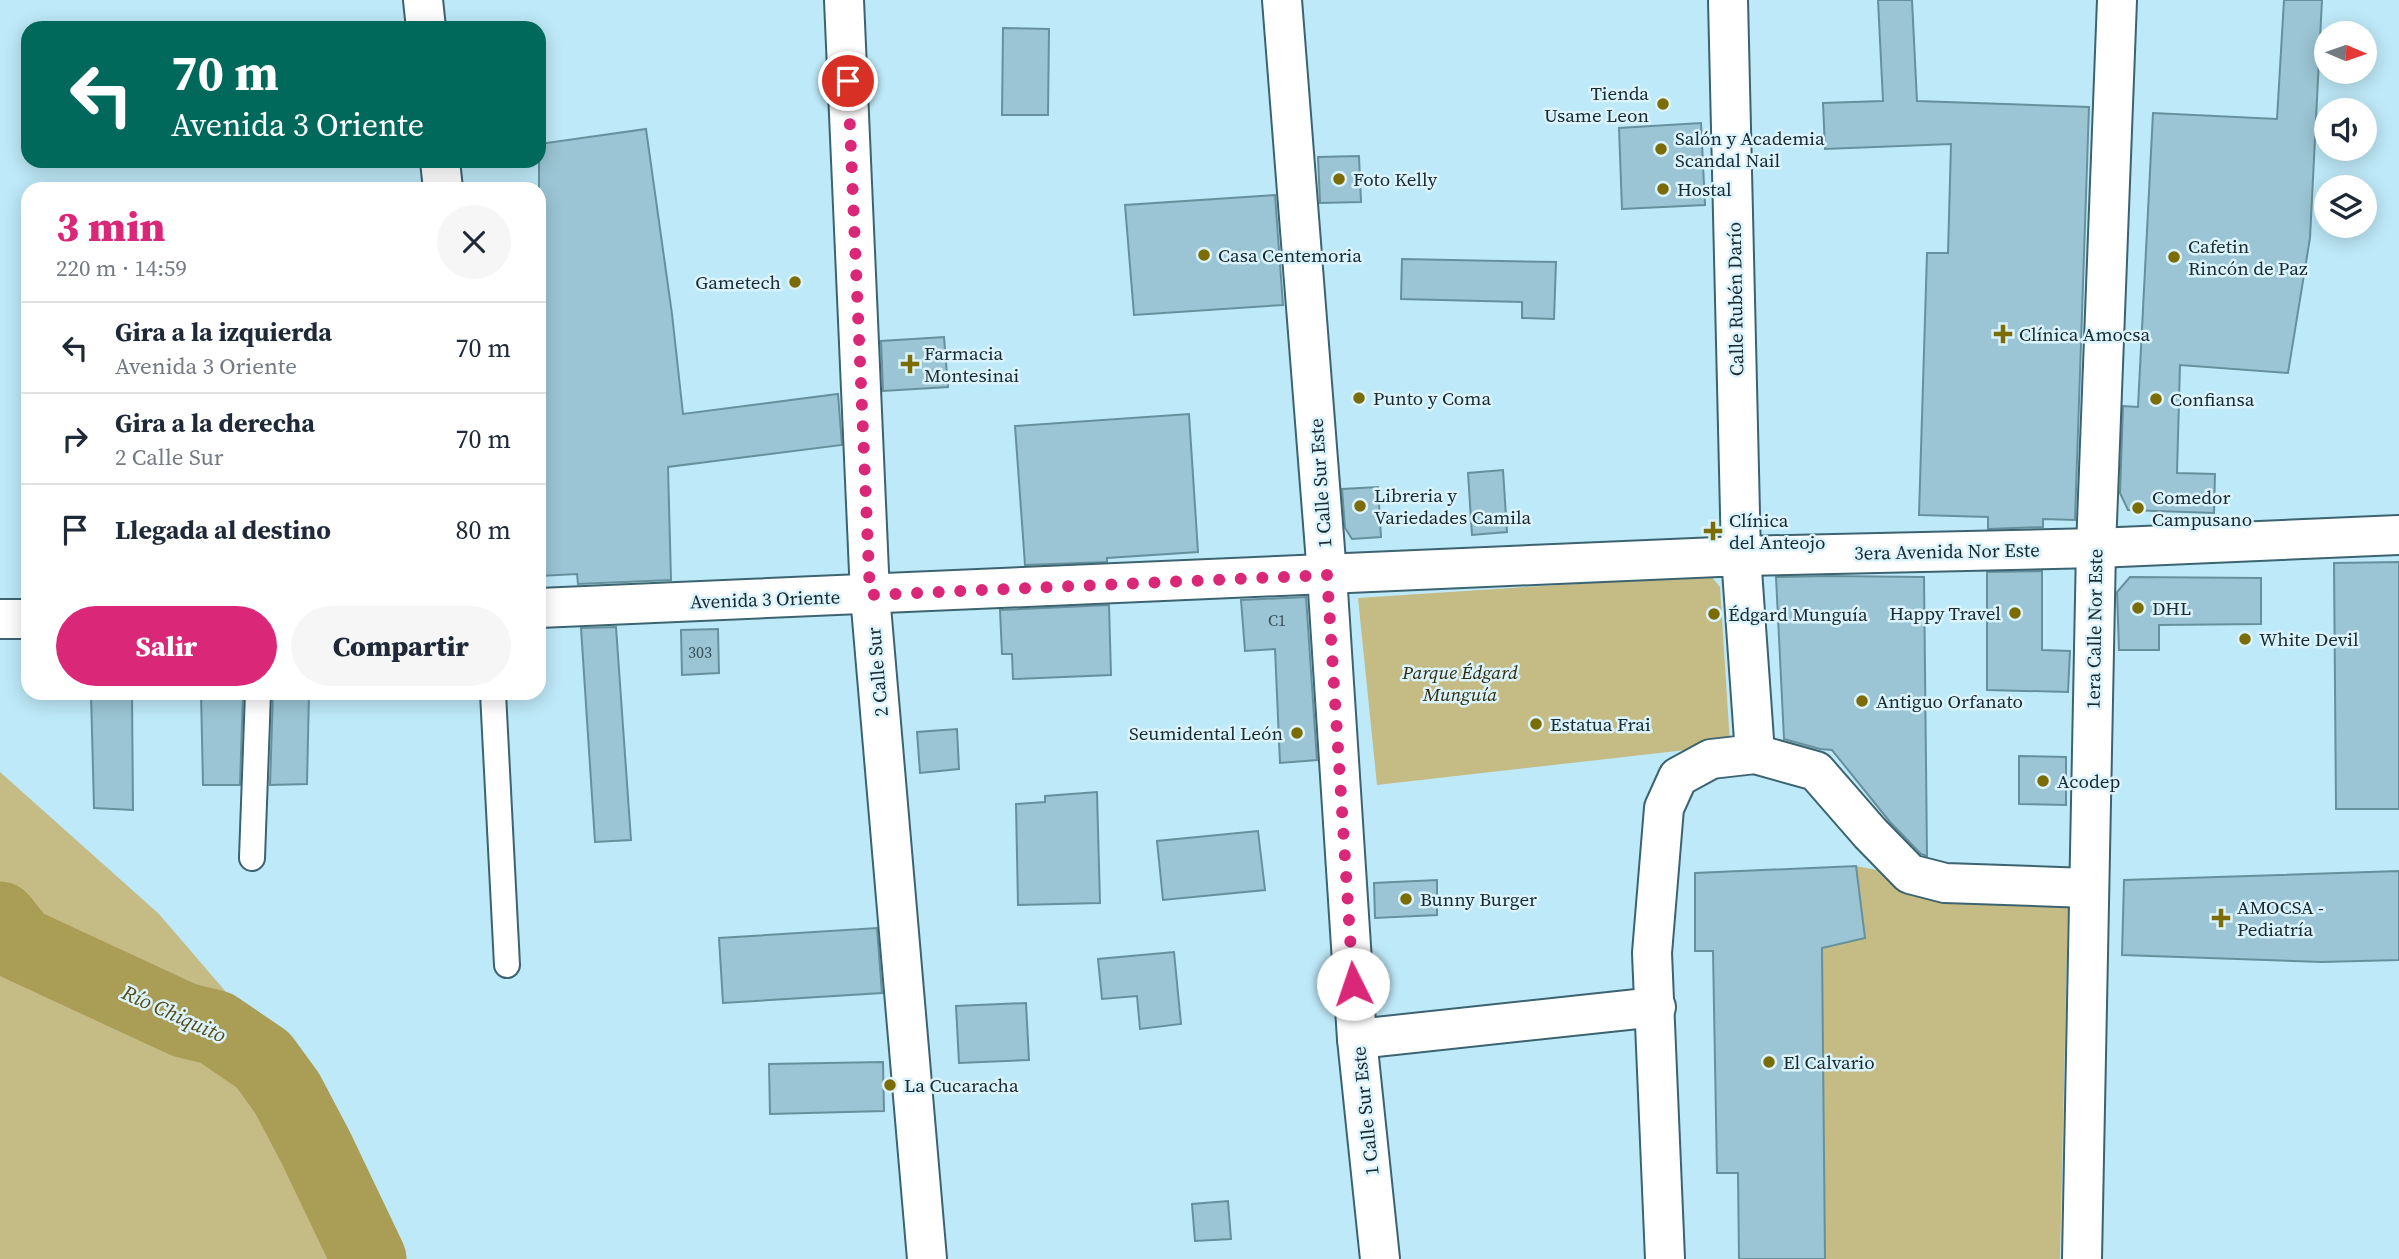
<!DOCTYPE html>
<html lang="es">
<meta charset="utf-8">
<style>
body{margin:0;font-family:"Source Serif 4",serif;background:#f6f6f7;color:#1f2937;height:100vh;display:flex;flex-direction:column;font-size:26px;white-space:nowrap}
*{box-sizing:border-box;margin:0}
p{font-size:23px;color:#747a83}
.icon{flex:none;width:38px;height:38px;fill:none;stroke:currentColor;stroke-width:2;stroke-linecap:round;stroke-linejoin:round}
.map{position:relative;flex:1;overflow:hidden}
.drawer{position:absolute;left:21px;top:182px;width:525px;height:518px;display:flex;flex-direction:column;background:#fff;border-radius:21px;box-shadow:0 4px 18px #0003}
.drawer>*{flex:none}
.hud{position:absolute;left:21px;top:21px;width:525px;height:147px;border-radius:21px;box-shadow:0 4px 18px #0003;background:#00695c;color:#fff;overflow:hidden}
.needle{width:46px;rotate:92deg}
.controls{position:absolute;left:2314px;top:21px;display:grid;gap:14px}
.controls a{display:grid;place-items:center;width:63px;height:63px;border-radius:50%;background:#fff;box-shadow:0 4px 18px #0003;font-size:35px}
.pin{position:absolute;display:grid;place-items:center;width:60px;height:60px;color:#fff;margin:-30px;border:4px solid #fff;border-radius:50%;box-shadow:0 2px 7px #0007}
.me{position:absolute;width:77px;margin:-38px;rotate:356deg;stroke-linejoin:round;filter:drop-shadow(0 0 5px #0008)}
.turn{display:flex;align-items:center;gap:24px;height:147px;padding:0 35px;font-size:32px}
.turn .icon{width:91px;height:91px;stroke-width:2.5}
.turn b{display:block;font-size:49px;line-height:60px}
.round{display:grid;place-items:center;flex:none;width:74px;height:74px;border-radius:37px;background:#f6f6f7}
.head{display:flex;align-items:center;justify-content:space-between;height:119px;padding:0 35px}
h1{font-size:42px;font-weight:800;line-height:52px;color:#db2777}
.button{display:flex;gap:14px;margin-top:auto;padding:14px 35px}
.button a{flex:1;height:80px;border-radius:42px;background:#db2777;color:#fff;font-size:28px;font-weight:800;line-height:80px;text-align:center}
.button a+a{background:#f6f6f7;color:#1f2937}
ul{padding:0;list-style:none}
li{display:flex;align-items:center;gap:21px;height:91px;padding:0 35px;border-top:2px solid #e0e1e3}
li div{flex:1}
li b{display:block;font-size:26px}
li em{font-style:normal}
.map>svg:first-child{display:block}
.green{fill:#c5bb85}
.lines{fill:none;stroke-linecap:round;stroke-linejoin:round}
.river{stroke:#aa9d56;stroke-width:75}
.building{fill:#9bc5d4;stroke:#67909d;stroke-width:2}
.lane-casing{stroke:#3c6370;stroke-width:28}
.street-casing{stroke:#3c6370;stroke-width:42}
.secondary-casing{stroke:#3c6370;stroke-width:42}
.lane{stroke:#fff;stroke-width:24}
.street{stroke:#fff;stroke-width:38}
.secondary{stroke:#fff;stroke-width:38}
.route{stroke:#db2777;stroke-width:12;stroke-dasharray:0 21.6}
.poi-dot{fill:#7b6c05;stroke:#daf3fc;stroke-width:2.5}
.labels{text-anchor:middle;stroke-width:5;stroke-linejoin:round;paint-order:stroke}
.number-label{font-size:16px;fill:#395058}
.poi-label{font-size:19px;fill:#18292f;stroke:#daf3fc;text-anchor:start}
.street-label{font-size:19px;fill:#18292f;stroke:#daf3fc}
.park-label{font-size:19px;font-style:italic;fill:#312b0a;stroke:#daf3fc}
.water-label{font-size:21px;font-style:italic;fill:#564c15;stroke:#daf3fc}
</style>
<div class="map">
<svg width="2399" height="1259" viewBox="0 0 2399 1259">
<rect width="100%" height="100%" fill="#bee9f8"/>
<g class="green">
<polygon points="1710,575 1720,587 1730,745 1377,785 1358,598"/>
<polygon points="0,772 159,914 330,1113 346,1259 0,1259"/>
<polygon points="1856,866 2068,907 2060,1259 1825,1259 1822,948 1865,938"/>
</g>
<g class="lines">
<polyline class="river" points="0,919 20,944 184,1020 216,1028 263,1060 287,1093 316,1148 369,1259"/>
</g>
<g class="building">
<polygon points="1878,0 1912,0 1917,101 2089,107 2075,520 2043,519 2043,527 1988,529 1988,517 1919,515 1927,253 1948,253 1951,144 1825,149 1823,103 1883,101"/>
<polygon points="2284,0 2322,0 2310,238 2288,373 2180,365 2177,473 2215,474 2214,513 2128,510 2120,493 2123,406 2138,407 2153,113 2277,119"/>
<polygon points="1003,28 1049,29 1048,115 1002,115"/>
<polygon points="1701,123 1705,205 1622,209 1619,128"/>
<polygon points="646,129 672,314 683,414 838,394 842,445 668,467 671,580 578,584 577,574 539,576 539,144"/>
<polygon points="1359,156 1361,202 1320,203 1318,157"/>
<polygon points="1275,195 1283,305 1134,315 1125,205"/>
<polygon points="1402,259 1556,262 1554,319 1522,318 1522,302 1401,299"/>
<polygon points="944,337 948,387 883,391 881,341"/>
<polygon points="1189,414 1198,552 1107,558 1107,562 1025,565 1015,426"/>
<polygon points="1503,470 1507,532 1472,535 1468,473"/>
<polygon points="1378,487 1381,537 1352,539 1345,528 1342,489"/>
<polygon points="2399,562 2399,809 2336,809 2334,563"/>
<polygon points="2042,571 2042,650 2070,651 2068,692 1987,690 1987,572"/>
<polygon points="1829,576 1924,577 1927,856 1921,854 1890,822 1832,750 1820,749 1784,739 1776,577"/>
<polygon points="2130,577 2261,578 2261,624 2159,625 2159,650 2119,650 2117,592"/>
<polygon points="1306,597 1317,760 1280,763 1275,649 1245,651 1241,600"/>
<polygon points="1109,605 1111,675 1013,679 1012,654 1002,654 1000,610"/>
<polygon points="616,627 631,840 595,842 581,628"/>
<polygon points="718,629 719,673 682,675 681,630"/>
<polygon points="91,693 132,693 133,810 94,808"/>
<polygon points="201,693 243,693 240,785 203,785"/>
<polygon points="273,693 309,693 307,784 270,785"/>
<polygon points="957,729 959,769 920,773 917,732"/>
<polygon points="2019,756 2066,757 2066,805 2019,804"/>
<polygon points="1097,792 1100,903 1018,905 1016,804 1045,802 1045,796"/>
<polygon points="1258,831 1265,890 1163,900 1157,841"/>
<polygon points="1856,866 1865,938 1822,948 1825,1259 1739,1259 1738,1173 1717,1173 1713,951 1695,951 1695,873"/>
<polygon points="2399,871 2399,960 2321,962 2122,955 2124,880"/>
<polygon points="1437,880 1437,915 1375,918 1374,883"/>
<polygon points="877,928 882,993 723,1003 719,938"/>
<polygon points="1174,952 1181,1024 1140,1029 1137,996 1102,999 1098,959"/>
<polygon points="1026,1003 1029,1060 959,1063 956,1006"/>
<polygon points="883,1062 884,1111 770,1114 769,1064"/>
<polygon points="1228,1201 1231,1239 1195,1241 1192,1204"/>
</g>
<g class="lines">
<defs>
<g id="lane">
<polyline points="493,693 507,965"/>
<polyline points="252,858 258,693"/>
</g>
<g id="street">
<polyline points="423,0 426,28"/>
<polyline points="844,0 870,595 927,1259"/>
<polyline points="1282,0 1327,575 1357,1039 1380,1259"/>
<polyline points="440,161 443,189"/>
<polyline points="2096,548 2399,535"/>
<polyline points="539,608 1741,556 1755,754"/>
<polyline points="0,619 28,619"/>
<polyline points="1357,1039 1656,1007"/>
<polyline points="1665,1259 1652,953 1664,808 1678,777 1711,759 1755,754 1816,771 1870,833 1910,874 1945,883 2088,888"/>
</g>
<g id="secondary">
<polyline points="1728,0 1741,556 2096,548"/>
<polyline points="2082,1259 2096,548 2117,0"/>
</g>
</defs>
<use href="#lane" class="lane-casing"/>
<use href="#street" class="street-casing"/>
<use href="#secondary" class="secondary-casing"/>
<use href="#lane" class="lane"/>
<use href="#street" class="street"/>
<use href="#secondary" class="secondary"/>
</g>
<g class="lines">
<polyline class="route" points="848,81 870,595 1327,575 1353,984"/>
</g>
<g class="poi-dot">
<circle cx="1663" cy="104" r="7"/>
<circle cx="1661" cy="149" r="7"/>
<circle cx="1339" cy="179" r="7"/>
<circle cx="1663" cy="189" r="7"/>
<circle cx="1204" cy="255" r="7"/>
<circle cx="2174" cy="257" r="7"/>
<circle cx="795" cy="282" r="7"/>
<path d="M1999.5 323.5h7v7h7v7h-7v7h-7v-7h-7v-7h7z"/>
<path d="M906.5 353.5h7v7h7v7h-7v7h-7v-7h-7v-7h7z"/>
<circle cx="1359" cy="398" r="7"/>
<circle cx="2156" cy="399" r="7"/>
<circle cx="1360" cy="506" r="7"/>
<circle cx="2138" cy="508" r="7"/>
<path d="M1709.5 520.5h7v7h7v7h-7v7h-7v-7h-7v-7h7z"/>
<circle cx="2138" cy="608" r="7"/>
<circle cx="2015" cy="613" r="7"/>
<circle cx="1714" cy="614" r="7"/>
<circle cx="2245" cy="639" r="7"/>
<circle cx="1862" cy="701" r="7"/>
<circle cx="1536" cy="724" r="7"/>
<circle cx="1297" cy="733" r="7"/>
<circle cx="2043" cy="781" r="7"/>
<circle cx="1406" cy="899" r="7"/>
<path d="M2217.5 907.5h7v7h7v7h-7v7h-7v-7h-7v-7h7z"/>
<circle cx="1769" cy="1062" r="7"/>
<circle cx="890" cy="1085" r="7"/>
</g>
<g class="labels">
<g class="number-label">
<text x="1277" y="626">C1</text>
<text x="700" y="658">303</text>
</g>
<g class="poi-label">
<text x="1649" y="100" text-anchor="end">Tienda<tspan x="1649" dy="22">Usame Leon</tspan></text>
<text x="1675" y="145">Salón y Academia<tspan x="1675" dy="22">Scandal Nail</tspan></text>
<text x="1353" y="186">Foto Kelly</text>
<text x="1677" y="196">Hostal</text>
<text x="2188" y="253">Cafetin<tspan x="2188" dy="22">Rincón de Paz</tspan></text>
<text x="1218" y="262">Casa Centemoria</text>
<text x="781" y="289" text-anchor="end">Gametech</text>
<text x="2019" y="341">Clínica Amocsa</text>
<text x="924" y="360">Farmacia<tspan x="924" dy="22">Montesinai</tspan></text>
<text x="1373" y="405">Punto y Coma</text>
<text x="2170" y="406">Confiansa</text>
<text x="1374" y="502">Libreria y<tspan x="1374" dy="22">Variedades Camila</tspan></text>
<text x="2152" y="504">Comedor<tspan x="2152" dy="22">Campusano</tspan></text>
<text x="1729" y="527">Clínica<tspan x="1729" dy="22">del Anteojo</tspan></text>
<text x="2152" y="615">DHL</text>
<text x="2001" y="620" text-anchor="end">Happy Travel</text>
<text x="1728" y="621">Édgard Munguía</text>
<text x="2259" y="646">White Devil</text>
<text x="1876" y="708">Antiguo Orfanato</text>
<text x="1550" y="731">Estatua Frai</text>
<text x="1283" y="740" text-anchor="end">Seumidental León</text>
<text x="2057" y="788">Acodep</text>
<text x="1420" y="906">Bunny Burger</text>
<text x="2237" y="914">AMOCSA -<tspan x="2237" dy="22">Pediatría</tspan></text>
<text x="1783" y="1069">El Calvario</text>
<text x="904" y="1092">La Cucaracha</text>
</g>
<g class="street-label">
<text transform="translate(1735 299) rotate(-91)" y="7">Calle Rubén Darío</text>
<text transform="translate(1320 483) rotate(-94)" y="7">1 Calle Sur Este</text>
<text transform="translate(1947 551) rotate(-1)" y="7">3era Avenida Nor Este</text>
<text transform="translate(765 599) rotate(-2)" y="7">Avenida 3 Oriente</text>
<text transform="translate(2094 629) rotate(-89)" y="7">1era Calle Nor Este</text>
<text transform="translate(877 672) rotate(-95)" y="7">2 Calle Sur</text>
<text transform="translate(1365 1111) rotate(-96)" y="7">1 Calle Sur Este</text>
</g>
<g class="park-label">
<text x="1460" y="679">Parque Édgard<tspan x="1460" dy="22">Munguía</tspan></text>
</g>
<g class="water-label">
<text transform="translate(174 1014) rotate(24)" y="7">Río Chiquito</text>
</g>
</g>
</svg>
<div class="controls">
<a><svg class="needle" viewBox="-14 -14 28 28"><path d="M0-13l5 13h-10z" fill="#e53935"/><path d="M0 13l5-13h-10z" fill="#747a83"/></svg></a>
<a><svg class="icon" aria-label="sound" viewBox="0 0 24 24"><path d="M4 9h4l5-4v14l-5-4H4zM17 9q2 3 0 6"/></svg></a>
<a><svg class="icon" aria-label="layers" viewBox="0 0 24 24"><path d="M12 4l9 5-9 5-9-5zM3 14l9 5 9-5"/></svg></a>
</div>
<div class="pin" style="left:848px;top:81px;background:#d93025"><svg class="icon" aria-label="arrive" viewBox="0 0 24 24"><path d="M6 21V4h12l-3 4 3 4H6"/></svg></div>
<svg class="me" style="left:1353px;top:984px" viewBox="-20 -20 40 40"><circle r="19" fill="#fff"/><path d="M0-13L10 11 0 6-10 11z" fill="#db2777"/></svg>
<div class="hud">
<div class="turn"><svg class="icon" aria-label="left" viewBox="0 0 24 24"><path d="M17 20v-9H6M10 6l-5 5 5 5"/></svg><div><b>70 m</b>Avenida 3 Oriente</div></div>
</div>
<section class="drawer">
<div class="head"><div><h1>3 min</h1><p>220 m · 14:59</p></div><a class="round"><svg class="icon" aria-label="close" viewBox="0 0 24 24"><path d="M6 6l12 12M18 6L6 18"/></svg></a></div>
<ul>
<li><svg class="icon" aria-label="left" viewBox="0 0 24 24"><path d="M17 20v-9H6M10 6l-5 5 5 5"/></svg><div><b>Gira a la izquierda</b><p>Avenida 3 Oriente</p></div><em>70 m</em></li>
<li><svg class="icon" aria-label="right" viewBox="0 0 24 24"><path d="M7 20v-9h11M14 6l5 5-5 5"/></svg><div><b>Gira a la derecha</b><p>2 Calle Sur</p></div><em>70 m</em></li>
<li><svg class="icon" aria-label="arrive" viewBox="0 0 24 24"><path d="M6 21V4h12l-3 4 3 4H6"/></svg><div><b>Llegada al destino</b></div><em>80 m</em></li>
</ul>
<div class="button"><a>Salir</a><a>Compartir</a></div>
</section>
</div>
